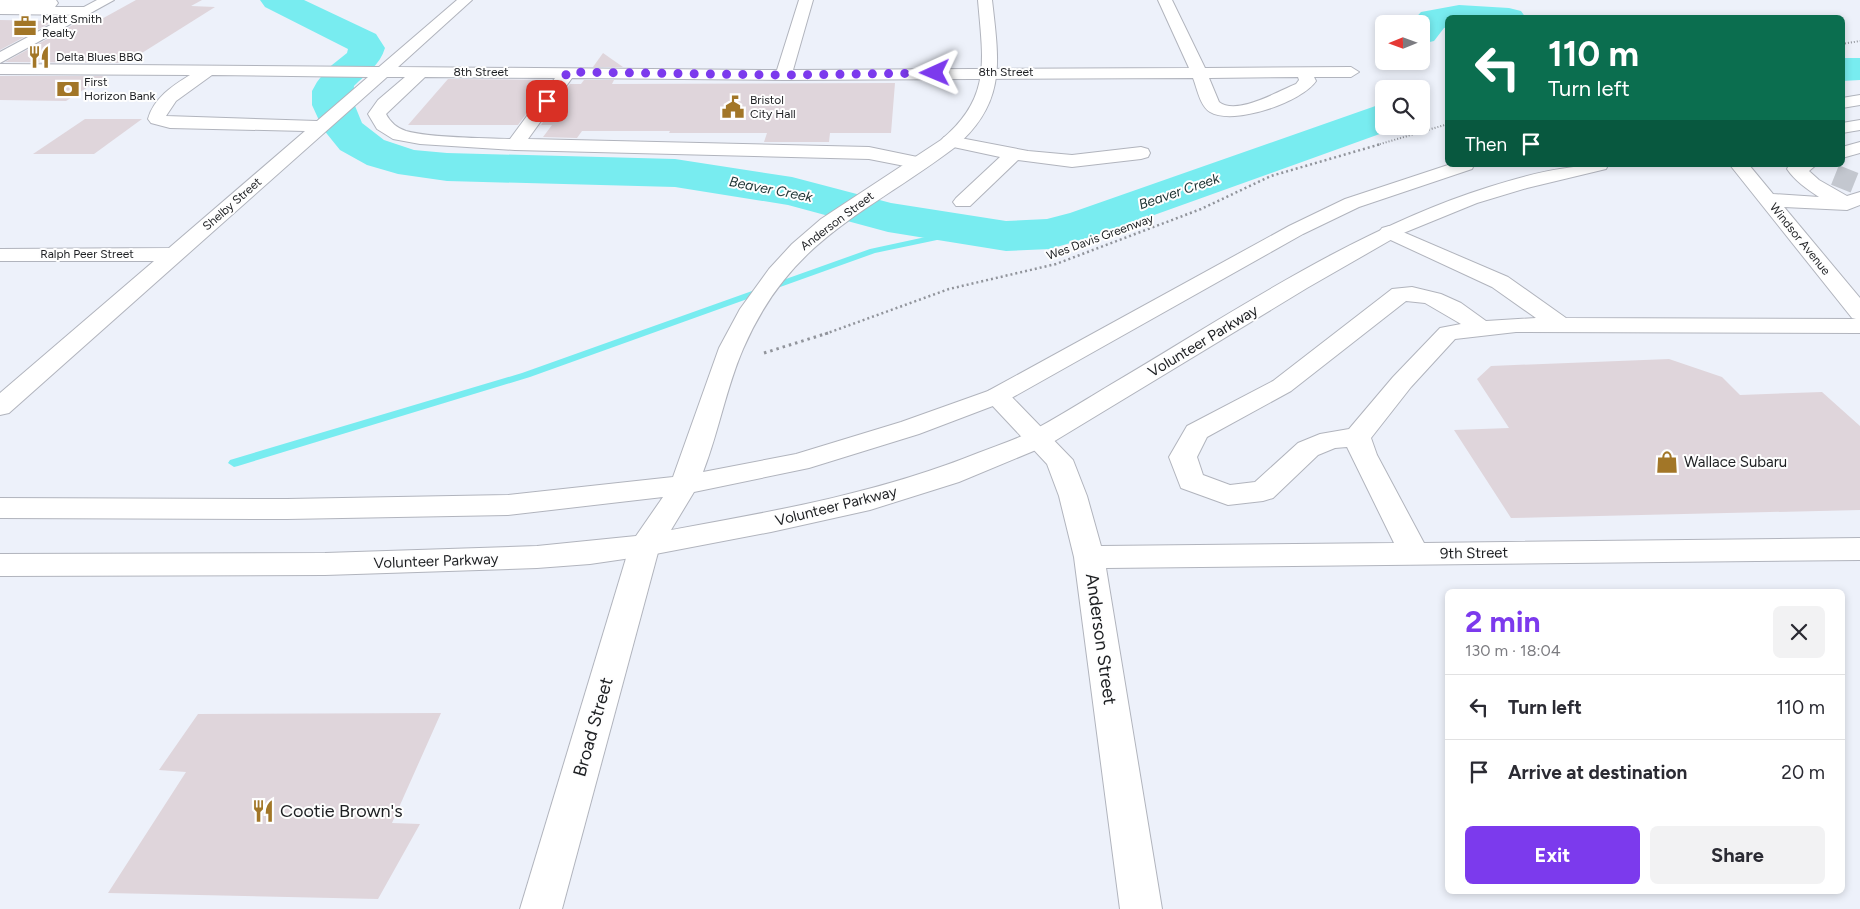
<!DOCTYPE html>
<meta charset="utf-8">
<style>
body{margin:0;font-family:Figtree,sans-serif;background:#f2f2f3;color:#2b2b33;height:100vh;display:flex;flex-direction:column;font-size:19px;white-space:nowrap}
*{box-sizing:border-box;margin:0}
p{font-size:16px;color:#7c7c81}
.icon{flex:none;width:28px;height:28px;fill:none;stroke:currentColor;stroke-width:2;stroke-linecap:round;stroke-linejoin:round}
.map{position:relative;flex:1;overflow:hidden}
.details{position:absolute;left:1445px;top:589px;width:400px;height:305px;display:flex;flex-direction:column;background:#fff;border-radius:8px;box-shadow:0 2px 8px #0003}
.details>*{flex:none}
.banner{position:absolute;left:1445px;top:15px;width:400px;height:152px;border-radius:8px;box-shadow:0 2px 8px #0003;background:#0b6e4f;color:#fff;overflow:hidden}
.needle{width:32px;rotate:269deg}
.buttons{position:absolute;left:1375px;top:15px;display:grid;gap:10px}
.buttons a{display:grid;place-items:center;width:55px;height:55px;border-radius:8px;background:#fff;box-shadow:0 2px 8px #0003;font-size:25px}
.pin{position:absolute;display:grid;place-items:center;width:42px;height:42px;color:#fff;margin:-21px;border-radius:10px;box-shadow:0 2px 8px #0006}
.me{position:absolute;width:55px;margin:-28px;rotate:269deg;stroke-linejoin:round;filter:drop-shadow(0 0 4px #0008)}
.turn{display:flex;align-items:center;gap:18px;height:105px;padding:0 20px;font-size:22px}
.turn .icon{width:65px;height:65px;stroke-width:2.5}
.turn b{display:block;font-size:35px;line-height:42px}
.then{display:flex;align-items:center;height:48px;padding:0 20px;background:#0003;gap:10px;font-size:19px}
.round{display:grid;place-items:center;flex:none;width:52px;height:52px;border-radius:8px;background:#f2f2f3}
.overview{display:flex;align-items:center;justify-content:space-between;height:85px;padding:0 20px}
h1{font-size:30px;font-weight:700;line-height:38px;color:#7c3aed}
.cta{display:flex;gap:10px;margin-top:auto;padding:10px 20px}
.cta a{flex:1;height:58px;border-radius:8px;background:#7c3aed;color:#fff;font-size:20px;font-weight:700;line-height:58px;text-align:center}
.cta a+a{background:#f2f2f3;color:#2b2b33}
ul{padding:0;list-style:none}
li{display:flex;align-items:center;gap:15px;height:65px;padding:0 20px;border-top:1px solid #e1e1e2}
li div{flex:1}
li b{display:block;font-size:19px}
li em{font-style:normal}
.map>svg:first-child{display:block}
.lines{fill:none;stroke-linecap:round;stroke-linejoin:round}
.stream{fill:#78ecf0;fill-rule:evenodd}
.river{fill:#78ecf0;fill-rule:evenodd}
.building{fill:#dfd5db}
.minor-tunnel{stroke:#c3c7cf;stroke-width:21;stroke-dasharray:21 11;stroke-linecap:butt}
.minor-casing{stroke:#b1b4bd;stroke-width:2}
.major-casing{stroke:#b1b4bd;stroke-width:2}
.highway-casing{stroke:#b1b4bd;stroke-width:2}
.path-far2{stroke:#91949b;stroke-width:2;stroke-dasharray:1 2;stroke-linecap:butt}
.path-far1{stroke:#91949b;stroke-width:2.5;stroke-dasharray:2 3;stroke-linecap:butt}
.path{stroke:#91949b;stroke-width:3;stroke-dasharray:2.5 4;stroke-linecap:butt}
.minor{fill:#fff;fill-rule:evenodd}
.major{fill:#fff;fill-rule:evenodd}
.highway{fill:#fff;fill-rule:evenodd}
.route{stroke:#7c3aed;stroke-width:9;stroke-dasharray:0 16.2}
.labels{text-anchor:middle;stroke-width:4;stroke-linejoin:round;paint-order:stroke}
.far-poi-label{font-size:12px;fill:#1d1f22;stroke:#fefefe;text-anchor:start}
.far-street-label{font-size:12px;fill:#1d1f22;stroke:#fefefe}
.far-water-label{font-size:14px;font-style:italic;fill:#1a3030;stroke:#fefefe}
.street-label{font-size:15px;fill:#1d1f22;stroke:#fefefe}
.poi-label{font-size:15px;fill:#1d1f22;stroke:#fefefe;text-anchor:start}
.near-street-label{font-size:18px;fill:#1d1f22;stroke:#fefefe}
.near-poi-label{font-size:18px;fill:#1d1f22;stroke:#fefefe;text-anchor:start}
</style>
<div class="map">
<svg width="1860" height="909" viewBox="0 0 1860 909">
<rect width="100%" height="100%" fill="#edf1fa"/>
<g class="lines">
<polygon class="stream" points="972,227 976,230 975,232 875,253 530,377 238,466 234,467 228,463 230,460 522,373 870,249"/>
<g class="river">
<path d="M260,0h44l72,34 9,14c-5,17 -19,26 -31,38l-1,15 9,22 22,17 30,10 33,3 228,6 117,18 99,26 115,18 41,-2 23,-6 314,-110v23h11l-7,5 -284,102 -54,16 -44,2 -118,-19 -100,-27 -113,-18 -228,-6 -49,-7 -31,-9 -27,-15 -17,-21 -11,-24v-14l5,-9 10,-13 20,-16 1,-4 -83,-42z"/>
<polygon points="1459,5 1509,8 1521,11 1526,18 1448,18 1448,27 1444,28 1434,41 1421,44 1421,24 1410,24 1421,12"/>
<polygon points="1842,58 1860,58 1860,80 1842,81"/>
</g>
</g>
<g class="building">
<polygon points="136,0 202,0 191,6 215,7 126,63 5,62 80,21 98,21"/>
<polygon points="0,20 54,21 0,50"/>
<polygon points="603,53 623,67 593,67"/>
<polygon points="0,76 105,76 66,101 0,100"/>
<polygon points="448,79 551,80 518,125 408,125"/>
<polygon points="584,80 614,80 612,84 895,83 891,133 830,133 829,142 764,142 767,133 669,133 670,131 582,131 577,138 543,137 552,125 541,125 570,84 581,84"/>
<polygon points="85,119 142,119 94,154 33,154"/>
<polygon points="1669,359 1722,377 1740,395 1822,392 1860,426 1860,510 1511,518 1454,430 1509,428 1477,379 1491,366"/>
<polygon points="441,713 392,823 420,824 378,899 108,893 186,772 159,770 198,714"/>
</g>
<g class="lines">
<polyline class="minor-tunnel" points="1835,175 1860,185"/>
<defs>
<g id="minor">
<polygon points="0,0 56,0 58,3 55,7 86,7 93,11 86,15 0,14"/>
<path d="M457,0h15l-74,67 379,3 22,-70h14l-20,70 396,-2 -31,-68h14l33,68 146,-1 8,5 -8,5h-37l2,4c-14,21 -82,45 -106,31 -10,-6 -13,-24 -17,-34l-409,2 -212,-2 -44,61 341,8 58,12 2,4 -2,4 -7,2 -51,-10 -354,-9 -95,-6 -27,-5 -16,-10 -9,-15 10,-14 27,-23h-18l-378,336 -9,2v-22l154,-132h-154v-12l169,-1 136,-117 -135,-3 -19,-5 -3,-4c6,-21 24,-33 42,-44l-190,-1v-10l379,3zM212,75l156,2 -51,44 -151,-5 10,-15zM425,77l130,1 -45,61c-27,-1 -80,-1 -104,-8 -9,-3 -16,-9 -20,-17zM1298,77l1,3 -3,4c-18,7 -59,32 -77,18l-10,-24z"/>
<polygon points="950,136 1028,151 1072,155 1141,147 1148,149 1150,153 1148,157 1141,159 1072,167 1018,160 970,206 956,206 953,202 956,198 1000,157 944,145 941,141 944,137"/>
<polygon points="1860,142 1860,153 1842,158 1842,147"/>
<path d="M1730,165h19l24,29 46,3c-12,-8 -24,-16 -32,-28l2,-4h27l-7,6 10,9 28,16 13,-4v13l-13,5 -63,-3 76,91v35l-344,-1 -61,7 -44,48 -40,51 6,17 47,88 436,-5v22l-754,8 56,341h-42l-46,-352 -15,-61 -12,-32 -59,-63 -4,-5 4,-5 9,-3 9,3 67,69 14,36 14,50 293,-3 -47,-96 -12,1 -17,7 -45,43 -10,3 -35,4 -47,-17 -12,-31 18,-31 86,-45 119,-92 20,-2 29,7 20,9 25,18 50,-3 -44,-31 -110,-51 -3,-4 3,-4 7,-2 119,51 58,41 290,1 -4,-1zM1406,301l19,2 36,21 -21,4 -47,49 -44,52 -29,5 -22,9 -43,39 -25,3 -27,-10 -6,-18 10,-20 84,-46z"/>
<polygon points="645,534 656,537 660,545 562,909 520,909 630,545 634,537"/>
</g>
<polygon id="major" points="97,0 114,0 0,63 0,52"/>
<g id="highway">
<path d="M978,0h14c7,62 15,103 -38,148 -89,67 -163,90 -211,201 -17,39 -24,82 -40,123l93,-18 105,-32 87,-31 301,-165 56,-27 103,-34h26l-2,4 -113,38 -56,27 -297,167 -87,33 -110,34 -115,24 -23,38c104,-19 208,-37 307,-77 17,-7 35,-12 52,-21 25,-13 50,-29 75,-44 121,-71 249,-159 384,-201 41,-13 76,-22 119,-22l-2,4 -79,19 -50,15 -76,31 -94,54 -259,157 -89,37 -89,28 -99,22 -126,24 -55,8 -53,4 -212,7 -325,1v-22l325,-1 212,-7 99,-10 27,-39 -155,18 -221,4 -287,-1v-20l287,1 221,-4 165,-18 46,-129 21,-39 29,-40 23,-25 29,-25 120,-79c51,-42 42,-80 37,-140z"/>
<polygon points="1860,95 1860,105 1842,108 1842,98"/>
<polygon points="1860,120 1860,130 1842,133 1842,123"/>
</g>
</defs>
<use href="#minor" class="minor-casing"/>
<use href="#major" class="major-casing"/>
<use href="#highway" class="highway-casing"/>
<g class="path-far2">
<polyline points="1842,44 1860,41"/>
<polyline points="1377,145 1448,124"/>
</g>
<polyline class="path-far1" points="825,334 949,289 1056,264 1201,209 1271,176 1381,144"/>
<polyline class="path" points="764,353 828,333"/>
<use href="#minor" class="minor"/>
<use href="#major" class="major"/>
<use href="#highway" class="highway"/>
</g>
<g class="lines">
<polyline class="route" points="547,101 568,72 784,75 935,73"/>
</g>
<defs>
<symbol id="office-bare" viewBox="-9 -9 18 18"><path d="M-6-3h4V-5.5h4V-3h4V5H-6ZM-1-4.5V-3h2v-1.5ZM-6 0V1H6V0Z" fill="#a27627" stroke="#fefefe" stroke-width="2.5" paint-order="stroke"/></symbol>
<symbol id="restaurant-bare" viewBox="-9 -9 18 18"><path d="M-5-6h1v4h1v-4h1v4h1v-4h1v5L-1.5 .5V6h-2V.5L-5-1ZM5-6V6H3V1.5H1.5Q1.5-4 5-6Z" fill="#a27627" stroke="#fefefe" stroke-width="2.5" paint-order="stroke"/></symbol>
<symbol id="bank-bare" viewBox="-9 -9 18 18"><path d="M-6-4H6V4H-6ZM0-2.3a2.3 2.3 0 1 0 0 4.6a2.3 2.3 0 1 0 0-4.6Z" fill="#a27627" stroke="#fefefe" stroke-width="2.5" paint-order="stroke"/></symbol>
<symbol id="civic-bare" viewBox="-9 -9 18 18"><path d="M-.6-6.5H3V-4.5H.6V-3L4-1V1h2V6H-6V1h2V-1L-.6-3ZM-1.2 2.5V6h2.4V2.5Z" fill="#a27627" stroke="#fefefe" stroke-width="2.5" paint-order="stroke"/></symbol>
<symbol id="shop-bare" viewBox="-9 -9 18 18"><path d="M-5-2.5h2.3a2.7 3.5 0 0 1 5.4 0H5L5.5 6h-11ZM-1.5-2.5h3a1.5 2.3 0 0 0-3 0Z" fill="#a27627" stroke="#fefefe" stroke-width="2.5" paint-order="stroke"/></symbol>
</defs>
<g fill-rule="evenodd">
<use href="#office-bare" x="9" y="10" width="32" height="32"/>
<use href="#restaurant-bare" x="23" y="41" width="32" height="32"/>
<use href="#bank-bare" x="52" y="73" width="32" height="32"/>
<use href="#civic-bare" x="717" y="91" width="32" height="32"/>
<use href="#shop-bare" x="1651" y="446" width="32" height="32"/>
<use href="#restaurant-bare" x="247" y="795" width="32" height="32"/>
</g>
<g class="labels">
<g class="far-poi-label">
<text x="42" y="23">Matt Smith<tspan x="42" dy="14">Realty</tspan></text>
<text x="56" y="61">Delta Blues BBQ</text>
<text x="84" y="86">First<tspan x="84" dy="14">Horizon Bank</tspan></text>
<text x="750" y="104">Bristol<tspan x="750" dy="14">City Hall</tspan></text>
</g>
<g class="far-street-label">
<text x="481" y="76">8th Street</text>
<text x="1006" y="76">8th Street</text>
<text transform="translate(232 204) rotate(-41)" y="4">Shelby Street</text>
<text transform="translate(837 221) rotate(-37)" y="4">Anderson Street</text>
<text transform="translate(1100 237) rotate(-20)" y="4">Wes Davis Greenway</text>
<text transform="translate(1800 239) rotate(51)" y="4">Windsor Avenue</text>
<text x="87" y="258">Ralph Peer Street</text>
</g>
<g class="far-water-label">
<text transform="translate(771 189) rotate(11)" y="5">Beaver Creek</text>
<text transform="translate(1179 191) rotate(-19)" y="5">Beaver Creek</text>
</g>
<g class="street-label">
<text transform="translate(1203 341) rotate(-31)" y="5">Volunteer Parkway</text>
<text transform="translate(836 506) rotate(-14)" y="5">Volunteer Parkway</text>
<text transform="translate(1474 553) rotate(-1)" y="5">9th Street</text>
<text transform="translate(436 561) rotate(-2)" y="5">Volunteer Parkway</text>
</g>
<g class="poi-label">
<text x="1684" y="467">Wallace Subaru</text>
</g>
<g class="near-street-label">
<text transform="translate(1101 639) rotate(82)" y="6">Anderson Street</text>
<text transform="translate(593 727) rotate(-74)" y="6">Broad Street</text>
</g>
<g class="near-poi-label">
<text x="280" y="817">Cootie Brown's</text>
</g>
</g>
</svg>
<div class="buttons">
<a><svg class="needle" viewBox="-14 -14 28 28"><path d="M0-13l5 13h-10z" fill="#e53935"/><path d="M0 13l5-13h-10z" fill="#7c7c81"/></svg></a>
<a><svg class="icon" aria-label="search" viewBox="0 0 24 24"><circle cx="10" cy="10" r="6"/><path d="M15 15l6 6"/></svg></a>
</div>
<div class="pin" style="left:547px;top:101px;background:#d93025"><svg class="icon" aria-label="arrive" viewBox="0 0 24 24"><path d="M6 21V4h12l-3 4 3 4H6"/></svg></div>
<svg class="me" style="left:935px;top:73px" viewBox="-20 -20 40 40"><path d="M0-17L14 15 0 8-14 15z" fill="#7c3aed" stroke="#fff" stroke-width="4"/></svg>
<div class="banner">
<div class="turn"><svg class="icon" aria-label="left" viewBox="0 0 24 24"><path d="M17 20v-9H6M10 6l-5 5 5 5"/></svg><div><b>110 m</b>Turn left</div></div>
<div class="then">Then<svg class="icon" aria-label="arrive" viewBox="0 0 24 24"><path d="M6 21V4h12l-3 4 3 4H6"/></svg></div>
</div>
<section class="details">
<div class="overview"><div><h1>2 min</h1><p>130 m · 18:04</p></div><a class="round"><svg class="icon" aria-label="close" viewBox="0 0 24 24"><path d="M6 6l12 12M18 6L6 18"/></svg></a></div>
<ul>
<li><svg class="icon" aria-label="left" viewBox="0 0 24 24"><path d="M17 20v-9H6M10 6l-5 5 5 5"/></svg><div><b>Turn left</b></div><em>110 m</em></li>
<li><svg class="icon" aria-label="arrive" viewBox="0 0 24 24"><path d="M6 21V4h12l-3 4 3 4H6"/></svg><div><b>Arrive at destination</b></div><em>20 m</em></li>
</ul>
<div class="cta"><a>Exit</a><a>Share</a></div>
</section>
</div>
